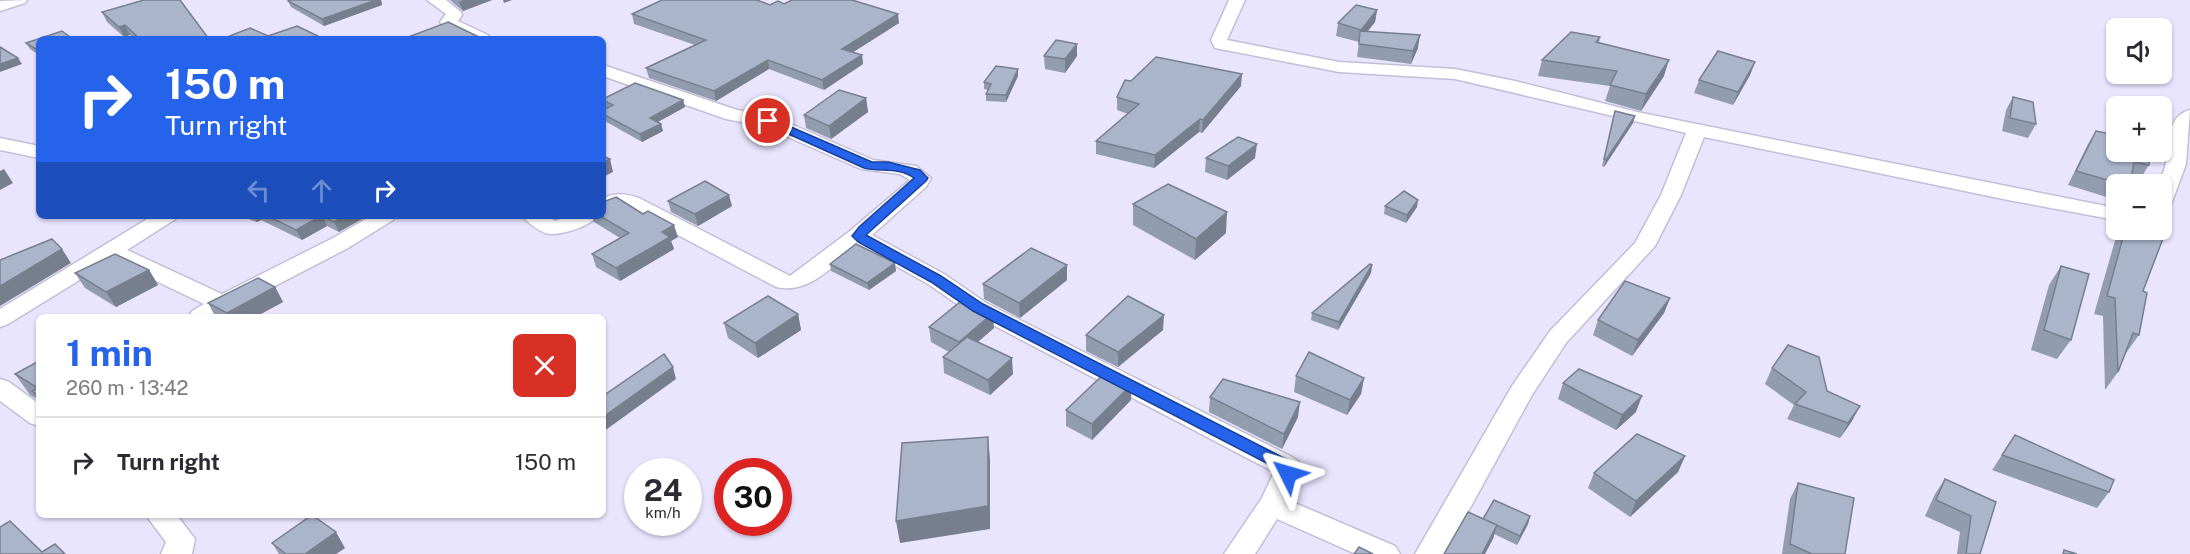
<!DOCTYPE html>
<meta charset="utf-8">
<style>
body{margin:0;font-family:"Public Sans",sans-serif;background:#f7f7f7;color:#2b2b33;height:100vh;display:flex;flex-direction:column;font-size:22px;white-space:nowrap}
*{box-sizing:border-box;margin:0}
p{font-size:20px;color:#7c7c81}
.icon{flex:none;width:33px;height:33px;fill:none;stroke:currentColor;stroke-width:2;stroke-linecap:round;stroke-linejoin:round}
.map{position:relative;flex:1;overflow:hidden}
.panel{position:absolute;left:36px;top:314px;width:570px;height:204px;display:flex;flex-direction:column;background:#fff;border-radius:9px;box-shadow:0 2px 4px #0004}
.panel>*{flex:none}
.top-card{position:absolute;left:36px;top:36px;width:570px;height:183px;border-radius:9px;box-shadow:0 2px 4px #0004;background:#2563eb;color:#fff;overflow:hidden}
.tools{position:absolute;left:2106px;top:18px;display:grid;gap:12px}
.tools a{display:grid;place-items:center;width:66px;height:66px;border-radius:9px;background:#fff;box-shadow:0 2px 4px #0004;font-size:30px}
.speed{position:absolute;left:624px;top:458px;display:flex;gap:12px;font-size:30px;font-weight:700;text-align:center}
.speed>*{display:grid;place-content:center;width:78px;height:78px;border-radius:50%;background:#fff;box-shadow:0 2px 4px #0004;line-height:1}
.speed small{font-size:15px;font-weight:400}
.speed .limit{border:9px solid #d22;background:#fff;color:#111}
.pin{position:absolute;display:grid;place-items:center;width:51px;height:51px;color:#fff;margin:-26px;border:3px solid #fff;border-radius:50%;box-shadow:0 2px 6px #0007}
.me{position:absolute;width:66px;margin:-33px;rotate:310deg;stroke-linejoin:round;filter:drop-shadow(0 0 4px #0008)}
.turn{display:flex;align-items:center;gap:21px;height:126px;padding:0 30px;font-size:27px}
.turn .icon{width:78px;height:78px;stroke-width:2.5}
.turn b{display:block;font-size:42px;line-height:51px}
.lanes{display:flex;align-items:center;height:57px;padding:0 30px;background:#0003;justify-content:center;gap:30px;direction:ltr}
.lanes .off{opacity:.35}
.round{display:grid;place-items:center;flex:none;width:63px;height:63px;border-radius:9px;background:#f7f7f7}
.overview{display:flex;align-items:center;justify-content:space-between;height:102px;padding:0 30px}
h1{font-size:36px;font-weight:700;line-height:45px;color:#2563eb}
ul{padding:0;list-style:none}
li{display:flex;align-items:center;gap:18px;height:90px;padding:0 30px;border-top:2px solid #e1e1e2}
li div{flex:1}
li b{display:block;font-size:22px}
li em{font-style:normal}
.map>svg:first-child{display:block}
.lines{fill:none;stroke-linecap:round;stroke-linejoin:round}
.minor-casing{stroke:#c3bed7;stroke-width:3}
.minor{fill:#fff;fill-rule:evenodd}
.wall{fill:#929caf}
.shaded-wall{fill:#777f8f}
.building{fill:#aab5cc;stroke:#777f8f;stroke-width:1.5}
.route{fill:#2563eb;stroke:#184099;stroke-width:1.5}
</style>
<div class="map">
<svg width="2190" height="554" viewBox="0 0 2190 554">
<rect width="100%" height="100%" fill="#eae5ff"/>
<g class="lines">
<defs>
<g id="minor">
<polygon points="27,0 25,3 0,11 0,1"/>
<polygon points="427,0 446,0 461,12 462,15 458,21 488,35 490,39 469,39 442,25 440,22 446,14"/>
<polygon points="1229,0 1245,0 1227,40 1339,62 1455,69 1515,81 1637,112 2116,208 2116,220 2008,200 1704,137 1681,195 1655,246 1566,343 1532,395 1445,554 1415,554 1512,386 1550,331 1635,243 1661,195 1686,133 1455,79 1339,72 1215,48 1211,40"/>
<path d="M603,65l134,45 38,7 98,43 43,6 15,12 -5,9 -54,48 72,39 42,29 306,154 6,4 4,13 -14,26 107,46 5,8h-44l-79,-35 -22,35h-31l38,-56 12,-26 -304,-159 -42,-29 -69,-39c-24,19 -50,50 -83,42l-149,-79 -7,-1 -17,7v-15c12,-7 23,-5 36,-1l151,78 60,-45 60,-51 -10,-6 -39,-5 -98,-43 -37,-7 -123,-43z"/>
<path d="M2190,110l-4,54 -14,38 -3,4 -7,2v-24h-4c3,-7 7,-14 8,-22 4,-19 0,-46 24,-52z"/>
<polygon points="0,138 39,146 39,158 0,150"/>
<polygon points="152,216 178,216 174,220 127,250 222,294 333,238 371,216 397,216 393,220 348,248 217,316 189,316 192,311 204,304 112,260 8,324 0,327 0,309"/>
<path d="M522,216h25l8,5 14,-5h28c-8,11 -33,18 -46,18 -9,0 -23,-11 -29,-18z"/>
<polygon points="0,379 9,382 39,404 39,426 30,423 0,401"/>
<polygon points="145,514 176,514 195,539 192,554 161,554 166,542"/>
</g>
</defs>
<use href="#minor" class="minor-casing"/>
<use href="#minor" class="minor"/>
</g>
<g class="wall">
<polygon points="290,0 381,0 382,5 324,26 291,7 288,1"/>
<polygon points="450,0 492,0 463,11"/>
<polygon points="784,4 899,23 853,52 862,55 863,64 824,90 769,69 716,101 649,78 646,68 695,45 634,24 632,14"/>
<polygon points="1377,10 1375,22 1368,31 1418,48 1411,64 1357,57 1359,42 1336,36 1338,23"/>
<polygon points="102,12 209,39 134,39 130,35 124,37 107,22"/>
<polygon points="1600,37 1599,43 1664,76 1641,111 1605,101 1610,86 1538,76 1542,60"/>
<polygon points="39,39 39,55 30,49 26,43"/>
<polygon points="1077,44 1077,56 1065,73 1045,69 1044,56"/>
<polygon points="1755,62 1750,75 1733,105 1694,93 1699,80"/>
<polygon points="1018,76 1006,102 986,101 986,94 988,90 984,89 984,82"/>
<polygon points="1131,81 1241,86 1202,133 1199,132 1154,168 1096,154 1096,141 1128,114 1117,110 1117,97"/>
<polygon points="2013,97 2036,124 2028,138 2002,131 2006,110"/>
<polygon points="866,98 868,112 831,139 806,128 804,115"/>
<polygon points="603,99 683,100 685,107 658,122 661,124 663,131 642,142 603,120 603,110 607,108 604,107"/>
<polygon points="1615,111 1635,116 1633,123 1604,167 1602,166"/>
<polygon points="2096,131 2116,135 2116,134 2116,152 2149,165 2140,179 2131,177 2130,184 2116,184 2116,200 2068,185 2088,144"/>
<polygon points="1206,158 1255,158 1227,180 1205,172"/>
<polygon points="668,201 732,206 698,226 671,212"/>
<polygon points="1133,204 1226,233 1195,260 1133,225"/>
<polygon points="1385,206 1417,207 1406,223 1384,214"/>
<polygon points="240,216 367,216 339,232 327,226 302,240 261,220 257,222"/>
<polygon points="592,216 603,216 678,237 671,241 674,249 620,281 596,267 592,254 620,238 594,222"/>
<polygon points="2118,230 2162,230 2143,291 2139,335 2126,353 2118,372 2105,390 2103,316 2094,314"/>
<polygon points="830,264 896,271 869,290 831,271"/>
<polygon points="1372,265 1371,273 1338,330 1311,320 1312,313"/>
<polygon points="2061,266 2071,340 2057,359 2031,350 2049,285"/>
<polygon points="149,270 158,285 116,307 85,288 75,273"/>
<polygon points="1067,280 1020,318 984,299 983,284"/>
<polygon points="275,287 283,302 257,316 215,316 208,303"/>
<polygon points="1670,298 1664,313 1632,356 1593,335 1598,320"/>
<polygon points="798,314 801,330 758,358 728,338 724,323"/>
<polygon points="929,327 994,328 978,342 1013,374 990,395 944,373 943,357 949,352 931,342"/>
<polygon points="1163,330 1118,367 1086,351 1086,335"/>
<polygon points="39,361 39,400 30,395 15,374"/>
<polygon points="1772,368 1827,391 1852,421 1840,438 1787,419 1794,405 1765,384"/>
<polygon points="1296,376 1364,378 1361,394 1347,415 1294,392"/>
<polygon points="1563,383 1636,412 1616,430 1558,399"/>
<polygon points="1210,397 1298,417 1282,449 1209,412"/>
<polygon points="1131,400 1092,440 1066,426 1066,410"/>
<polygon points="2015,435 2109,492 2097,508 1992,470"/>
<polygon points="1685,456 1678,472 1630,517 1588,488 1594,473"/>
<polygon points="1945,479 1996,502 1980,554 1957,554 1960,532 1925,516 1935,494"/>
<polygon points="1798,483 1845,554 1782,554 1790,499"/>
<polygon points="1530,516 1528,524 1517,545 1494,534 1493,539 1483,519"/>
<polygon points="272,543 345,548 336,554 279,554"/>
</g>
<g class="shaded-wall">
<polygon points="376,0 381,0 382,5 324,26 322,19"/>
<polygon points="464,0 492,0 463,11 459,2"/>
<polygon points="503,0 512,0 504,3"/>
<polygon points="1377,10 1375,22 1359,42 1361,30"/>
<polygon points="898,14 899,23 844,58 842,49"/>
<polygon points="125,25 130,35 124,37 119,27"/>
<polygon points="1420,35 1418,48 1411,64 1413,51"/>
<polygon points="1077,44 1077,56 1065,73 1065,59"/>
<polygon points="862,55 863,64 824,90 822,80"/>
<polygon points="18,58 22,64 0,72 0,64"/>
<polygon points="768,60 769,69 716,101 714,91"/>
<polygon points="1669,60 1664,76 1641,111 1646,94"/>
<polygon points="1755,62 1750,75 1733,105 1738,92"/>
<polygon points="1018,69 1018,76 1006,102 1006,95"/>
<polygon points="1242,74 1241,86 1202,133 1203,120"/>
<polygon points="866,98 868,112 831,139 829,126"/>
<polygon points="683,100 685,107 652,125 650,118"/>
<polygon points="1635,116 1633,123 1604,167 1606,160"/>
<polygon points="1200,119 1199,132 1154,168 1155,155"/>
<polygon points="661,124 663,131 642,142 640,134"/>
<polygon points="1257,144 1255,158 1227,180 1228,166"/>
<polygon points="610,159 613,172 603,177 603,163"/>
<polygon points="4,169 13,183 0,190 0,171"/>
<polygon points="729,195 732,206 698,226 695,214"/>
<polygon points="1418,200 1417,207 1406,223 1407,215"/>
<polygon points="1227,212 1226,233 1195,260 1196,239"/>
<polygon points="254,216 258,216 261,220 257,222"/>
<polygon points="321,216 322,216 327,226 302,240 296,230"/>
<polygon points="344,216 367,216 339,232 334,222"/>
<polygon points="674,225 678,237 671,241 674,249 620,281 616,268 662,232"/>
<polygon points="62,249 71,263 0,306 0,286"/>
<polygon points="895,263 896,271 869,290 867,283"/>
<polygon points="1067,265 1067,280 1020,318 1019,303"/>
<polygon points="1372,265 1371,273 1338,330 1339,322"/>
<polygon points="149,270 158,285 116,307 106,292"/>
<polygon points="275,287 283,302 257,316 229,316 227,313"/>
<polygon points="1670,298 1664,313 1632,356 1638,340"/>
<polygon points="993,313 994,328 960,357 959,342"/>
<polygon points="798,314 801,330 758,358 755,343"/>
<polygon points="1164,315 1163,330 1118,367 1118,352"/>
<polygon points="1012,358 1013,374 990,395 988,380"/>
<polygon points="673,367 676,379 603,432 603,417"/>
<polygon points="1364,378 1361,394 1347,415 1350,400"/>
<polygon points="1132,384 1131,400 1092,440 1092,424"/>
<polygon points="1642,396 1636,412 1616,430 1622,415"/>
<polygon points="1300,402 1298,417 1282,449 1284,434"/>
<polygon points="1860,406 1852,421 1840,438 1848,423"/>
<polygon points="988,437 990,459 990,529 900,543 896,521"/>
<polygon points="1685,456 1678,472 1630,517 1636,501"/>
<polygon points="1530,516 1528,524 1517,545 1520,536"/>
<polygon points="1497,525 1493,539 1485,554 1482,554"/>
<polygon points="336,532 345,548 336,554 305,554"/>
</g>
<g class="building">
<polygon points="144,0 180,0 209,39 140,39 125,25 119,27 102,12"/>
<polygon points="290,0 376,0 322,19 288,1"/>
<polygon points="662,0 757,0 770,5 778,1 784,4 792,0 852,0 898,14 842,49 862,55 822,80 768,60 714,91 646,68 706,40 632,14"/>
<polygon points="1356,5 1377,10 1361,30 1338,23"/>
<polygon points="448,22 483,39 412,39 408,37"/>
<polygon points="297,26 324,39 222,39 250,28 268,36"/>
<polygon points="62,31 73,39 39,39 39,51 26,43"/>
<polygon points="1360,31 1420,35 1413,51 1359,44"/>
<polygon points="1571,32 1600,37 1596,42 1669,60 1646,94 1610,85 1617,71 1542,60"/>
<polygon points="1056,40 1077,44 1065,59 1044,56"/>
<polygon points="0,47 18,58 0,64"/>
<polygon points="1718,51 1755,62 1738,92 1699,80"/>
<polygon points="1156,57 1242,74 1203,120 1200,119 1155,155 1096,141 1139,104 1117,97 1125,80 1131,81"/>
<polygon points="996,66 1018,69 1006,95 986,94 991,84 984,82"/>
<polygon points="635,83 683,100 650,118 661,124 640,134 603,114 603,110 613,105 603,100 603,99"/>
<polygon points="839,90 866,98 829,126 804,115"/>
<polygon points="2013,97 2033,102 2036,124 2010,118"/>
<polygon points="1615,111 1635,116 1606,160 1604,159"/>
<polygon points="2096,131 2116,135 2116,152 2150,152 2149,165 2134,162 2130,184 2121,184 2076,171"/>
<polygon points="1238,137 1257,144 1228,166 1206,158"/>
<polygon points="603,156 610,159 603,163"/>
<polygon points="705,181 729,195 695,214 668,201"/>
<polygon points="1168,184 1227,212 1196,239 1133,204"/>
<polygon points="1404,191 1418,200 1407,215 1385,206"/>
<polygon points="616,197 643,214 648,211 674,225 662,232 670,237 616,268 592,254 629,233 600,216 603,216 603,202"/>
<polygon points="268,216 321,216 296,230"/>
<polygon points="323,216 344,216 334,222"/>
<polygon points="2162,225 2167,228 2143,291 2147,293 2139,335 2133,333 2118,372 2115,298 2107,296 2125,230 2162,230"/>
<polygon points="52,239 62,249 0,286 0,260"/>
<polygon points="856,244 895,263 867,283 830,264"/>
<polygon points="1031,248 1067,265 1019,303 983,284"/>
<polygon points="115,254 149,270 106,292 75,273"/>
<polygon points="1370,264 1372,265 1339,322 1312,313"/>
<polygon points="2061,266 2089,274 2071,340 2044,330"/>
<polygon points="258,278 275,287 227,313 208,303"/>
<polygon points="1625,281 1670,298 1638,340 1598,320"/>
<polygon points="768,296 798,314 755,343 724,323"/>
<polygon points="1128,296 1164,315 1118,352 1086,335"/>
<polygon points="965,298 993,313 959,342 929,327"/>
<polygon points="967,337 1012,358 988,380 943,357"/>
<polygon points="1788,345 1819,357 1827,391 1860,406 1848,423 1795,404 1806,392 1772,368"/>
<polygon points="1309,352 1364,378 1350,400 1296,376"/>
<polygon points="664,354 673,367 603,417 603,396"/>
<polygon points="39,361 39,396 32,391 38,388 15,374"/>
<polygon points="1579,369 1642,396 1622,415 1563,383"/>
<polygon points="1106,372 1132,384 1092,424 1066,410"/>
<polygon points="1223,379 1300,402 1284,434 1210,397"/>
<polygon points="1637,434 1685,456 1636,501 1594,473"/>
<polygon points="2015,435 2114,480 2109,492 2002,455"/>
<polygon points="988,437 988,506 896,521 902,443"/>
<polygon points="1945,479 1996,502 1980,554 1966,554 1971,516 1936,500"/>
<polygon points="1798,483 1854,498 1845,554 1812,554 1790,544"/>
<polygon points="1494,500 1530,516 1520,536 1483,519"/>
<polygon points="1468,512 1497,525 1482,554 1444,554"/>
<polygon points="312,515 336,532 305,554 286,554 272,543"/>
<polygon points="10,521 42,552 55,544 65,554 0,554 0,527"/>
<polygon points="1359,547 1373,554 1354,554"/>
<polygon points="2064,550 2077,554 2063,554"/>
</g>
<path class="route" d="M768,117l104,45h16l32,8 8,8 -2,3 -60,54 75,41 42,28 305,156 9,8 -3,11 -6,1 -6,-1 -2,-8 -4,-3 -303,-157 -42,-29 -73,-40 -6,-6 7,-9 55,-49c-15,-11 -33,-6 -50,-10l-100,-45 -2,-2z"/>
</svg>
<div class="tools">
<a><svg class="icon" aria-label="sound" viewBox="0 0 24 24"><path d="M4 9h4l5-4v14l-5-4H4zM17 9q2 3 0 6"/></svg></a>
<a>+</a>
<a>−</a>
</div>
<div class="speed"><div>24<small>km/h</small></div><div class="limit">30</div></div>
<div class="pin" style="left:768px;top:121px;background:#d93025"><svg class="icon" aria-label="arrive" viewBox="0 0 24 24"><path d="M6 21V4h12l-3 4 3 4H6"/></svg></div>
<svg class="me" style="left:1288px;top:474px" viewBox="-20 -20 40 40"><path d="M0-17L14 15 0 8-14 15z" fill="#2563eb" stroke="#fff" stroke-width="4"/></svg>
<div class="top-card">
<div class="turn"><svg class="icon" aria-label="right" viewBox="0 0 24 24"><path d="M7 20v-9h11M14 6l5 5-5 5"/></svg><div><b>150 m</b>Turn right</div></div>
<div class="lanes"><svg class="icon off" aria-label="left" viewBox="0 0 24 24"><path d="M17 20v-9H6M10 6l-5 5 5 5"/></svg><svg class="icon off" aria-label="ahead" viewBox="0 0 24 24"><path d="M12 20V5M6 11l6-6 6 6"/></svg><svg class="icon" aria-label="right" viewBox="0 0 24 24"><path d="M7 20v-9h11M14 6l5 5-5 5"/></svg></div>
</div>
<section class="panel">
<div class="overview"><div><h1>1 min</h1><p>260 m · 13:42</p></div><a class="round" style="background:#d93025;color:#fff"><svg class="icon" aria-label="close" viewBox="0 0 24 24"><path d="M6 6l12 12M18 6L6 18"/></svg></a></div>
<ul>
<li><svg class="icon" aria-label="right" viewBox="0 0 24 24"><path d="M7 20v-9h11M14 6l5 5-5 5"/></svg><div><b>Turn right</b></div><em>150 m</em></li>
</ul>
</section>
</div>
